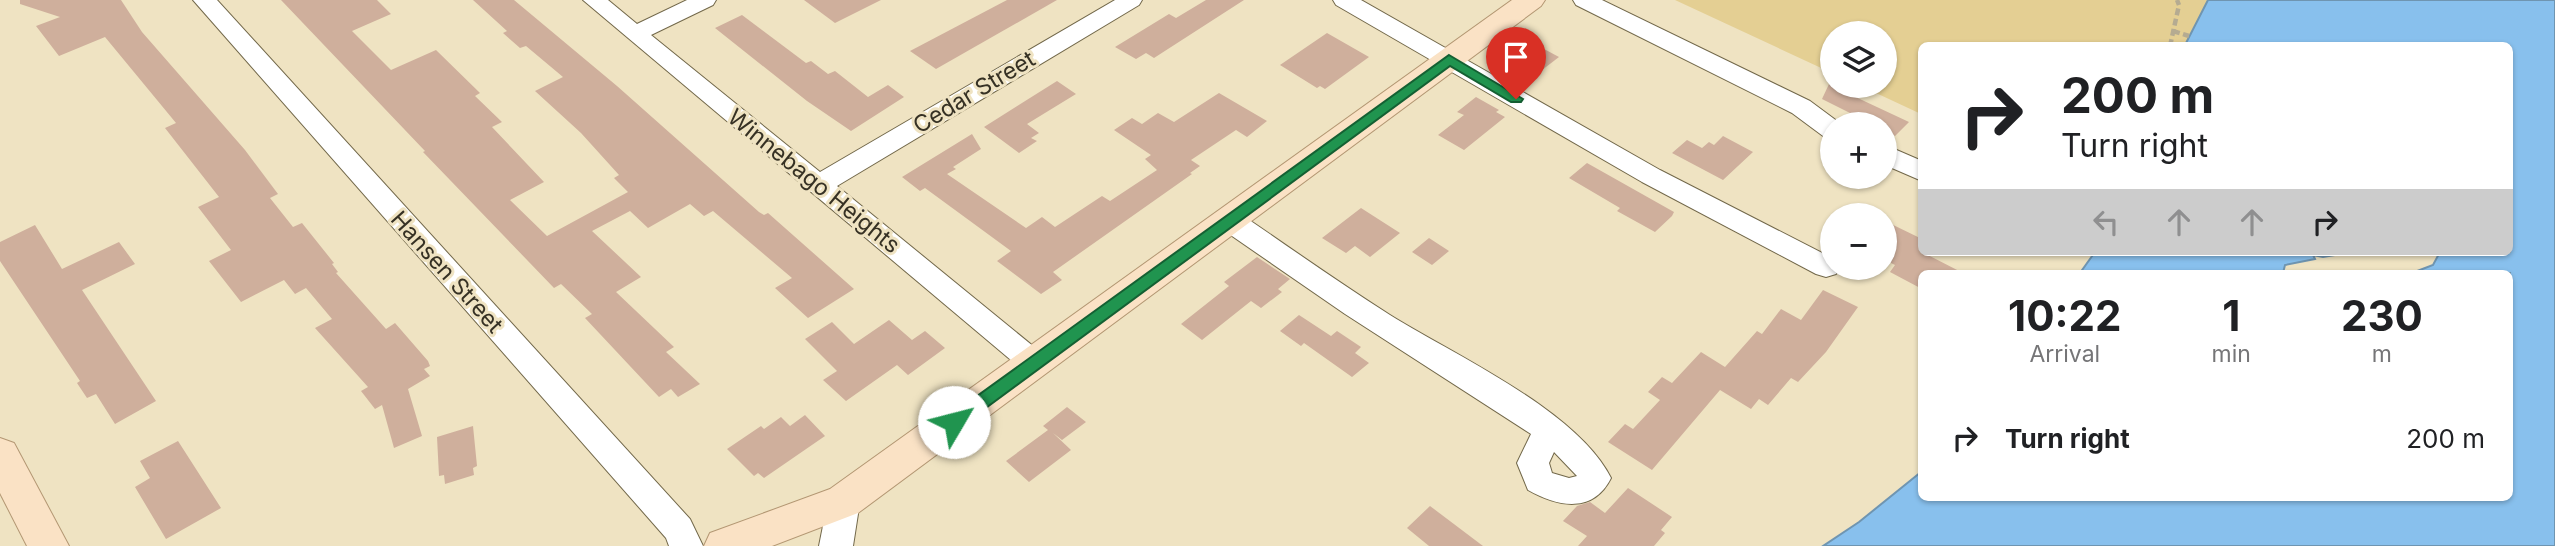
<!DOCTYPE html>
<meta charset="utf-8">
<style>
body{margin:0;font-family:Inter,sans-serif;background:#f6f6f6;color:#202124;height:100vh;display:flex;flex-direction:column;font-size:26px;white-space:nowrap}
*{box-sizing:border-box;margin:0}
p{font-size:23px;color:#757577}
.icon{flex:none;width:38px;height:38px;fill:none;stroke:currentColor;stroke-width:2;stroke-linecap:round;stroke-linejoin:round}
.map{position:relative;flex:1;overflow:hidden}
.details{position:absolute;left:1918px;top:270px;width:595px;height:231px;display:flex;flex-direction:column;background:#fff;border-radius:10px;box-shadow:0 2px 5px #0004}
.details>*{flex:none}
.top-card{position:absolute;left:1918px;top:42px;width:595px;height:214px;border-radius:10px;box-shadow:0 2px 5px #0004;background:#fff;color:#202124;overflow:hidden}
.tools{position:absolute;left:1820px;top:21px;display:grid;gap:14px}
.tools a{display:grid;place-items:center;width:77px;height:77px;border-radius:50%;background:#fff;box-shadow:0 2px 5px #0004;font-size:35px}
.pin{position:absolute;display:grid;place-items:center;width:60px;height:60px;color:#fff;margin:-72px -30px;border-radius:50% 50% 50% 0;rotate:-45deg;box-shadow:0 0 7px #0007}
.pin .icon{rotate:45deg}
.me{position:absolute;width:77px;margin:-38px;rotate:53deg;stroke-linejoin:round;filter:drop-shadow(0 0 5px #0008)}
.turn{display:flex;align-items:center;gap:24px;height:147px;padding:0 28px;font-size:32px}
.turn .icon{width:91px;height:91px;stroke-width:2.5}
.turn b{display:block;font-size:49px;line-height:60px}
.lanes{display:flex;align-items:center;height:66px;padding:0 28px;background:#0003;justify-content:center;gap:35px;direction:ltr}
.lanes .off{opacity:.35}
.eta{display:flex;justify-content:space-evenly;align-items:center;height:119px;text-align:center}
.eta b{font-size:42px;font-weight:700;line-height:49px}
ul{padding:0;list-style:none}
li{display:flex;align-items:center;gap:21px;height:98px;padding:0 28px}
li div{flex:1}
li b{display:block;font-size:26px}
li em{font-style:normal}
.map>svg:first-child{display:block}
.green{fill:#e4cf93}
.water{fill:#88c0ed;stroke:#6f95b1;stroke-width:2}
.building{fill:#cfaf9c}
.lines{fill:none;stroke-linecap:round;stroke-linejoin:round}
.minor-casing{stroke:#72684a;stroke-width:2}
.major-casing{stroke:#b39773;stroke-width:2}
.path{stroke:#b5ab91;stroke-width:4.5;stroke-dasharray:7 3.5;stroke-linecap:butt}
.minor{fill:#fff;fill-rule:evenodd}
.major{fill:#fae2c5;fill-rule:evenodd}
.route{fill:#20944f;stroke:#156033;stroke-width:2}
.labels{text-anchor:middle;stroke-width:6;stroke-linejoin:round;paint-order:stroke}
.street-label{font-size:23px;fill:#363124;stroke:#efe3c2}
</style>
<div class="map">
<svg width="2555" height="546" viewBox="0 0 2555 546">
<rect width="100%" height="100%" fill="#efe3c2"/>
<polygon class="green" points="1675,0 2208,0 2185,45 1922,46 1921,114 1861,86 1885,86 1885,33 1832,33 1832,73"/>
<g class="water">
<polygon points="2208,0 2555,0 2555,546 1823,546 1859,522 1921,472 1922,497 2510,497 2510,273 2412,273 2433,265 2440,252 2510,252 2510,46 2185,45"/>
<polygon points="2095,252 2353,252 2323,257 2313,255 2315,259 2285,265 2283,273 2080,273"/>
</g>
<g class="building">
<polygon points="20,0 121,0 142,32 245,150 278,194 270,198 293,227 302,223 334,263 332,264 338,272 336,273 386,329 395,323 428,361 430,366 424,369 430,376 408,389 422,436 394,448 382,405 375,409 361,391 368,387 315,328 332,319 306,288 295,294 284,280 241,302 209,261 231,250 198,207 219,197 165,128 176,123 105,37 59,56 36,26 60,17 20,4"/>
<polygon points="281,0 377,0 391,14 352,31 391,70 436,50 480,93 475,96 502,122 492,127 544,182 510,200 547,236 628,192 614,178 619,175 581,133 535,91 563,77 526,46 520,48 503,33 507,31 473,0 514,0 617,86 759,212 764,215 768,213 854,289 808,318 775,288 792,278 713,211 704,216 690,204 648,228 630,211 592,231 641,277 616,292 674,347 666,352 700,384 678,397 671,389 659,397 585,318 592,314 561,284 554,288 423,152 425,151"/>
<polygon points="804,0 881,0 835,23"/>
<polygon points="1007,0 1057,0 936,69 910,51"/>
<polygon points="1206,0 1244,0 1154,58 1146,53 1136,59 1115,47 1169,14 1176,18"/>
<polygon points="742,15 806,63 811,61 828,74 835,71 868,97 888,85 904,97 851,131 807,101 715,28"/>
<polygon points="1327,33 1369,57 1325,89 1320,86 1317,88 1280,65"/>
<polygon points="1531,42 1559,57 1529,80 1501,65"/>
<polygon points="1057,81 1076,94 1027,124 1039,133 1031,138 1037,141 1019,153 984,127"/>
<polygon points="1829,84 1832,86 1909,122 1895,136 1885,130 1885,124 1872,124 1822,99"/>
<polygon points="1219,93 1267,121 1247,137 1236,130 1191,160 1200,166 1190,173 1192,174 1053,272 1062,280 1041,294 997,261 1011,251 925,188 920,191 902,177 972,134 981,149 953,167 956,169 947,174 1026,228 1042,217 1055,227 1102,196 1110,201 1157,170 1145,159 1151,155 1114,130 1132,118 1142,124 1158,113 1174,122"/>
<polygon points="1476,97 1499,110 1496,112 1505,117 1464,150 1438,135 1464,115 1457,112"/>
<polygon points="1723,136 1753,152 1723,180 1672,153 1687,140 1702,148 1709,142 1714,145"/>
<polygon points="1587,163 1674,212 1672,216 1655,232 1617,211 1620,208 1569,178"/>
<polygon points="1361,208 1400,233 1370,257 1355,246 1346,253 1322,238"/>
<polygon points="1885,221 1922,239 1922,252 1963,273 1922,273 1922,289 1890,272 1895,265 1885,260"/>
<polygon points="35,225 62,269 119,242 135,264 82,290 156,401 115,424 96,394 87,398 77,383 80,381 0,261 0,242"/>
<polygon points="1429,238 1449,251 1432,265 1412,252"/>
<polygon points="1257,257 1290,279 1278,289 1282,292 1261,308 1251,301 1202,340 1181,324 1229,286 1224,282"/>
<polygon points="1823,290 1858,307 1826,352 1798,382 1791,378 1768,405 1759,399 1751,409 1720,390 1652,470 1608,442 1625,424 1633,429 1660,400 1648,392 1662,377 1672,383 1701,352 1725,367 1757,331 1762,334 1781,309 1801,320"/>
<polygon points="1299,315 1331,336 1337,331 1361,347 1355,353 1369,363 1352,377 1304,343 1301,346 1280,331"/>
<polygon points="889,320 912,340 925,331 945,348 908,375 897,365 846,401 823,380 837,371 805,339 832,322 854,344"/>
<polygon points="1067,407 1086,422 1062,440 1053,433 1071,450 1029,482 1006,461 1048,430 1043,426"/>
<polygon points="805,415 825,436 764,478 758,473 754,476 727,449 761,426 764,429 781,417 790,426"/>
<polygon points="473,426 477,466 473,468 474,475 445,484 444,475 439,476 437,437"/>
<polygon points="178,441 221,508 166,539 135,487 150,478 140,461"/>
<polygon points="1628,488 1672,517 1661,530 1665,533 1654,546 1578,546 1587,536 1563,521 1577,506 1590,502 1605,513"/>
<polygon points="1430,506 1483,546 1429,546 1407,528"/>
</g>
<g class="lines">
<defs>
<g id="minor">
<polygon points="193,0 217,0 690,519 703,546 669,546 666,538"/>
<polygon points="583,0 608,0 637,24 687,0 716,0 713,5 651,35 820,172 1115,0 1142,0 1139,5 837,186 1044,355 1049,363 1044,371 1034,374 1024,371"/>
<polygon points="1333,0 1361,0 1660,170 1832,258 1832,268 1840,268 1836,274 1826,277 1816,274 1642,182 1336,5"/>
<polygon points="1573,0 1602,0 1810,101 1841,124 1832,124 1832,138 1823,136 1792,113 1576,5"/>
<polygon points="1885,145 1922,161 1922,181 1885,165"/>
<path d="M1229,210l10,3c50,34 99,69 151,102 64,40 187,95 221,163 -18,36 -53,29 -83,12l-11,-27 14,-29 -186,-120 -126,-87 -4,-7 4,-7zM1554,452l23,24 -8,2 -17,-5 -3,-10z"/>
<polygon points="844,487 855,491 860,501 853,546 819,546 828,501 833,491"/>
</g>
<g id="major">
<polygon points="1512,0 1545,0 1541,6 858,513 772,546 704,546 710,533 830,489"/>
<polygon points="0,438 14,443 69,546 27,546 0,493"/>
</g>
</defs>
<use href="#minor" class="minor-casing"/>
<use href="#major" class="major-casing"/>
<g class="path">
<polyline points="2173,31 2189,36"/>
<polyline points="2170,46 2179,5 2177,0"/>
</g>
<use href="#minor" class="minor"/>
<use href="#major" class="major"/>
</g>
<polygon class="route" points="1449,55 1523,99 1521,102 1511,102 1450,66 960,427 948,427 945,422 948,417"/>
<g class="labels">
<g class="street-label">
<text transform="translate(974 92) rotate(-31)" y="8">Cedar Street</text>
<text transform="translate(814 181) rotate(39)" y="8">Winnebago Heights</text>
<text transform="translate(447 272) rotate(48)" y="8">Hansen Street</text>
</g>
</g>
</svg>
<div class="tools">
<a><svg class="icon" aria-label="layers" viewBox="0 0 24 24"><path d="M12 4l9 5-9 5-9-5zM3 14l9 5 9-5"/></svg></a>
<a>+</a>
<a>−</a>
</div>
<div class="pin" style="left:1516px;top:99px;background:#d93025"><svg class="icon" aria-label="arrive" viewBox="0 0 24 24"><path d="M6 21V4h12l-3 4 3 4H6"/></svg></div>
<svg class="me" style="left:954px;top:422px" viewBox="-20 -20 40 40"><circle r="19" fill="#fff"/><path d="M0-13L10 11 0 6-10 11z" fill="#20944f"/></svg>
<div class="top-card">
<div class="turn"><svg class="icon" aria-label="right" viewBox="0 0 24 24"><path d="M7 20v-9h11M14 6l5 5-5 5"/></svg><div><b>200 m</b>Turn right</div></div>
<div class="lanes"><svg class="icon off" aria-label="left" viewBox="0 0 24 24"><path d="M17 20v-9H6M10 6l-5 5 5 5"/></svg><svg class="icon off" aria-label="ahead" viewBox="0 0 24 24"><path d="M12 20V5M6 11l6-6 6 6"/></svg><svg class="icon off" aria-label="ahead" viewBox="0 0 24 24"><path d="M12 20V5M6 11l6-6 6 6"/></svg><svg class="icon" aria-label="right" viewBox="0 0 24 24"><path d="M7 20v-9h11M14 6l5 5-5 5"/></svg></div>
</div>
<section class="details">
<div class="eta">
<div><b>10:22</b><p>Arrival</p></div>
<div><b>1</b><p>min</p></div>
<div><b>230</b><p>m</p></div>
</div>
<ul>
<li><svg class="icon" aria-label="right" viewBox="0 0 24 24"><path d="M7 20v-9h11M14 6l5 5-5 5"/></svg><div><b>Turn right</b></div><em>200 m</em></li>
</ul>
</section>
</div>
